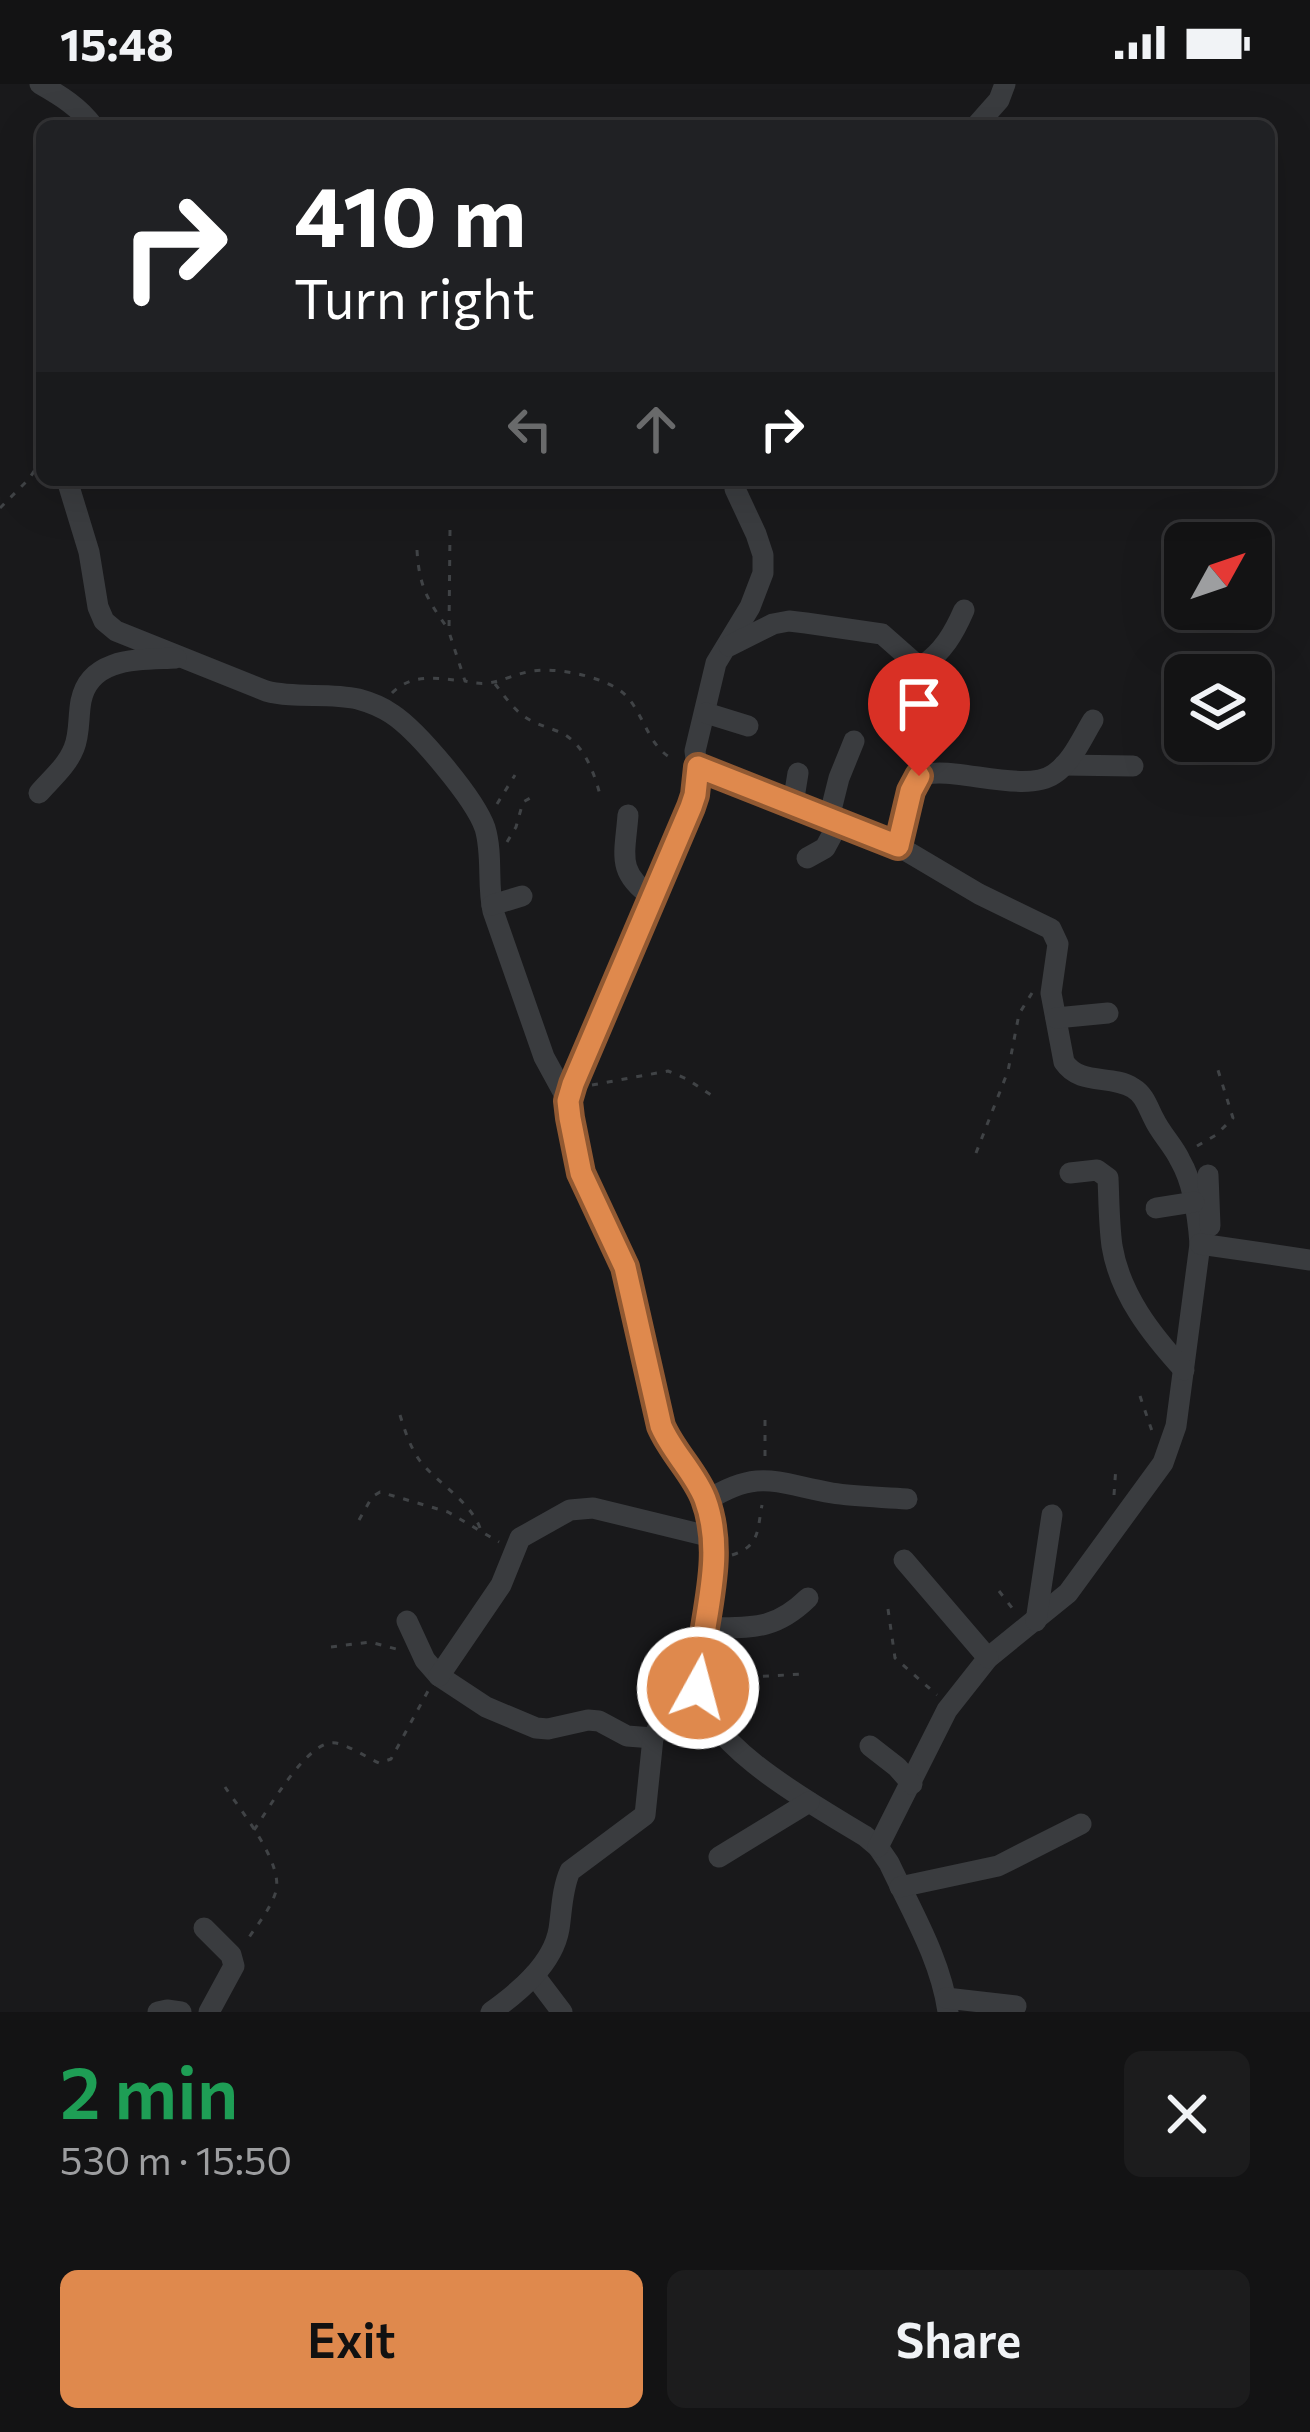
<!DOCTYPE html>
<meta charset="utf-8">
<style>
body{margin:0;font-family:Commissioner,sans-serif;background:#1c1c1d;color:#f1f3f6;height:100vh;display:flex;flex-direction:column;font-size:45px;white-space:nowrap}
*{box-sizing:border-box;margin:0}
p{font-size:39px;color:#9d9ea0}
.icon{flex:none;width:66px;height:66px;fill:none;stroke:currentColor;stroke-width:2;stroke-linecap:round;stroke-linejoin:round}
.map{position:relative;height:1928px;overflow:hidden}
.sheet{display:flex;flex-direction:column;background:#131314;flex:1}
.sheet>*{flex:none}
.banner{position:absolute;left:36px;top:36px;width:1239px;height:366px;border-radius:18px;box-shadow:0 12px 48px #0002,0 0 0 3px #323234;background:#202124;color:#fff;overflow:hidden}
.needle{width:78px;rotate:50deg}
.fabs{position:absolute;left:1164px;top:438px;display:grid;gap:24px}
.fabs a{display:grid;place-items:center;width:108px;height:108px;border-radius:18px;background:#131314;box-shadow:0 12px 48px #0002,0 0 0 3px #323234;font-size:60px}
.pin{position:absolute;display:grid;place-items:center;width:102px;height:102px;color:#fff;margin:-123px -51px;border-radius:50% 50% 50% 0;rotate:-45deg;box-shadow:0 0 12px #0007}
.pin .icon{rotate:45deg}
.me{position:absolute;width:132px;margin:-66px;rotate:7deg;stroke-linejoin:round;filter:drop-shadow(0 0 9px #0008)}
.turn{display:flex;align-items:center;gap:42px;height:252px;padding:0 60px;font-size:54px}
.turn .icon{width:156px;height:156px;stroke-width:2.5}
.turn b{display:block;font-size:84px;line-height:102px}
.lanes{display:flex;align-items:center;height:114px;padding:0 60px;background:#0003;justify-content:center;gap:60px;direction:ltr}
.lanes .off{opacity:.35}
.round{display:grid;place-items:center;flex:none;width:126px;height:126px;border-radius:18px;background:#1c1c1d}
.summary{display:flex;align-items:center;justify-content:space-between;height:204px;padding:0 60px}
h1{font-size:72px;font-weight:600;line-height:90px;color:#1e9e55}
.action{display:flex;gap:24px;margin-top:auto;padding:24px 60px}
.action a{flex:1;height:138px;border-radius:18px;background:#df894d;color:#111;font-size:48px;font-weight:600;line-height:138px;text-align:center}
.action a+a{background:#1c1c1d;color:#f1f3f6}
.status{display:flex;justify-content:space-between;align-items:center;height:84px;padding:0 60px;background:#131314;direction:ltr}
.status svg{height:33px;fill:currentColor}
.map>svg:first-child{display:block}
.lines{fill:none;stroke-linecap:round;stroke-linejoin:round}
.path{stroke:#404346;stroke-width:3;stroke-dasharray:6 9;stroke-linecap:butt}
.minor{stroke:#3a3c3f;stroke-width:21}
.route-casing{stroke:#915932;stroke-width:30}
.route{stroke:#df894d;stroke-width:21}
</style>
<div class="status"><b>15:48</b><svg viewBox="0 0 49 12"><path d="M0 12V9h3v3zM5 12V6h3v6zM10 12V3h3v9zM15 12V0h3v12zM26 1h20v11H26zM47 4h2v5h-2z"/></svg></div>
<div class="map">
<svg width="1310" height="1928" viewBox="0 0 1310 1928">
<rect width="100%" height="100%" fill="#19191b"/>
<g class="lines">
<g class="path">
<polyline points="0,424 29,395 42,375"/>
<path d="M450,446l-1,102 16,49c27,7 37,-3 62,-9 26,-6 68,3 91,17 26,17 27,58 57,71"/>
<path d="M417,466c2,37 11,51 32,80"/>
<path d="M495,600c8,10 16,22 26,30 11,9 23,12 36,17 25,9 37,40 43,64"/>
<path d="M392,609c20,-20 44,-15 70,-12"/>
<polyline points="497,720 515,691"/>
<polyline points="507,758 516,743 523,718 536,711"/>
<polyline points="592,1001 668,987 687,995 714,1013"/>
<polyline points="1197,1062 1216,1051 1233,1034 1217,983"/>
<polyline points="976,1069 1008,987 1019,930 1032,909"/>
<polyline points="1140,1312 1153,1350"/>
<path d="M400,1331c5,16 10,32 20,46 18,23 50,40 60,67"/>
<polyline points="765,1336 765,1376"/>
<polyline points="1114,1411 1116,1382"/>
<polyline points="359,1436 372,1413 380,1408 448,1428 499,1458"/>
<path d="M732,1471c28,-9 25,-24 30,-50"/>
<polyline points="999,1507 1016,1529"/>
<polyline points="888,1525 895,1574 937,1611"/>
<polyline points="331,1563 370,1558 400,1566"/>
<polyline points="718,1595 803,1590"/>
<path d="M225,1703c16,24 58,75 51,104 -5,18 -20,35 -30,51"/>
<path d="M254,1746c14,-20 55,-93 82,-87 14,3 30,14 43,20l12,-4 37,-68"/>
</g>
<g class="minor">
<path d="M40,0c21,12 39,23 53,42"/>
<polyline points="976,42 999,16 1005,0"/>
<path d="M67,396l22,72 9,55 6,14 12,10 150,60c30,8 62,1 92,8 11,3 24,8 34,15 26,17 83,85 93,114 8,27 2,56 8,83l51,146 24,44"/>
<path d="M735,396v9l21,45 7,21v18l-13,34 -34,56 -21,88 2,16 -2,28 -122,289 -5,17 2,16 11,56 44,94 36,159c12,28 38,50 46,79 12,41 4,86 -3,128 -3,17 -9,36 -6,54 6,59 120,120 167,149l13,11 11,16c22,47 52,97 59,149"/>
<path d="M729,562l44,-22 16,-3 17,2 76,11 34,30 6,2c21,-14 32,-33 42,-56"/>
<polyline points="706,629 748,642"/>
<polyline points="1064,681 1133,682"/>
<path d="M697,683l201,79 81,48 72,35 7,15 -7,49 13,69c16,24 47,12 69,26 12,7 15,20 21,31 7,15 19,26 26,41 14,24 18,56 20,84l-24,182 -13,37 -95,130 -80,65 -41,52 -69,137"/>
<path d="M39,709c12,-14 28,-27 35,-45 6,-14 4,-31 7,-47 9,-45 59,-41 95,-43"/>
<polyline points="793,720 798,689"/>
<path d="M628,731c-3,40 -12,57 24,82"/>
<polyline points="829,734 839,694 854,657"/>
<path d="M898,762c4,-16 8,-53 17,-65 18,-24 106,16 139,-7 18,-12 28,-36 39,-54"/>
<polyline points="807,774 825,764 839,738"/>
<polyline points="492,821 522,812"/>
<polyline points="1056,934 1108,929"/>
<path d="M1070,1089l27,-3 11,8c1,23 1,46 4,68 8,49 40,89 72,124"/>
<polyline points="1208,1091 1210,1142"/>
<polyline points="1156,1124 1194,1118"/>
<polyline points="1200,1160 1310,1176"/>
<path d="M706,1417c53,-33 69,-18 126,-8 25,4 51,4 75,6"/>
<polyline points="904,1476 988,1574"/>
<polyline points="407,1537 425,1576 439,1592 486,1623 536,1644 548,1645 588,1636 599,1637 627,1652 653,1654"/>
<polyline points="1036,1537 1052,1431"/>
<path d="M705,1544c45,-1 68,4 103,-30"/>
<polyline points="439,1592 501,1501 520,1454 570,1426 593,1424 712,1453"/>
<polyline points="870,1662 897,1683 912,1700"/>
<polyline points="719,1773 809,1718"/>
<polyline points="900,1803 998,1782 1081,1740"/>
<polyline points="204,1844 231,1871 234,1882 209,1928"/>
<polyline points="534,1891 562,1928"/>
<polyline points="946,1914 1016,1922"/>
<polyline points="158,1928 167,1926 181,1928"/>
<path d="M491,1928c28,-20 62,-48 68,-83 3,-20 3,-40 11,-58l75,-56 8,-77 6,-12 21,-17 24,2"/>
</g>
</g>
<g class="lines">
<defs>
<path id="route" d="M698,1604c1,-61 30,-128 7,-189 -10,-26 -33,-47 -44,-73l-36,-159 -44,-94 -11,-55 -2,-17 5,-17 118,-277 4,-12 3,-28 200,79 13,-55 8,-15"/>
</defs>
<use href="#route" class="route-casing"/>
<use href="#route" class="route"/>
</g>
</svg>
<div class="fabs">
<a><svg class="needle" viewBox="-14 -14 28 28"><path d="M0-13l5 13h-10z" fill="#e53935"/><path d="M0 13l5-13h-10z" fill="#9d9ea0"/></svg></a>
<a><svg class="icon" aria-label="layers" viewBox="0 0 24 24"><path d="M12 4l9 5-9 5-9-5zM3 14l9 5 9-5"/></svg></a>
</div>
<div class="pin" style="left:919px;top:692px;background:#d93025"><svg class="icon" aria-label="arrive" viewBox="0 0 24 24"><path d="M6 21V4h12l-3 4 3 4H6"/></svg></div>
<svg class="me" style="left:698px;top:1604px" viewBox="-20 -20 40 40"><circle r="17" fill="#df894d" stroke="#fff" stroke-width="3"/><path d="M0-11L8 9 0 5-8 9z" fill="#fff"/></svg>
<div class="banner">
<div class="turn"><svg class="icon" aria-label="right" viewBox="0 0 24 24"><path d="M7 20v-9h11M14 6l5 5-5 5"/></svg><div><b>410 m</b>Turn right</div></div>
<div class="lanes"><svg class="icon off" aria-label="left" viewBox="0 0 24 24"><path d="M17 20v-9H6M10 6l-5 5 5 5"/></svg><svg class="icon off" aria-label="ahead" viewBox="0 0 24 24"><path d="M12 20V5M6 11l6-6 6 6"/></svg><svg class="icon" aria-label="right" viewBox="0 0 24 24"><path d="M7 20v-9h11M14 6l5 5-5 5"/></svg></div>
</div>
</div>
<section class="sheet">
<div class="summary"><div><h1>2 min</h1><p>530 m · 15:50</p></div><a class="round"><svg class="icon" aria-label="close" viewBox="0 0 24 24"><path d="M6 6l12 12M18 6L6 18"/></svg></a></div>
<div class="action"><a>Exit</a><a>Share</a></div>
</section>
